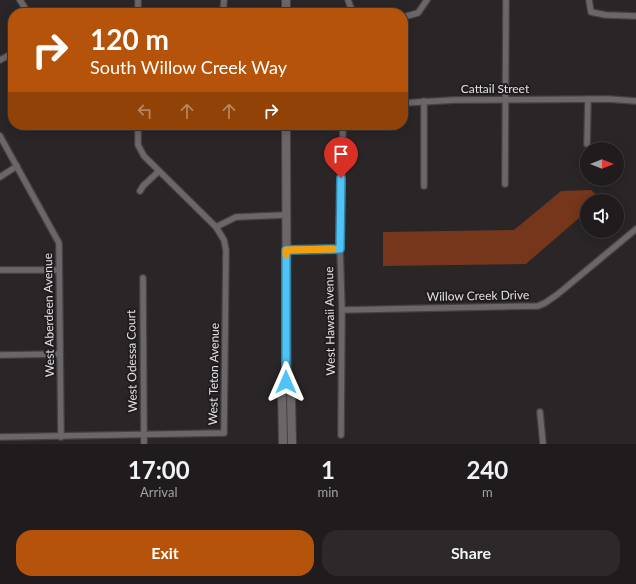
<!DOCTYPE html>
<style>
body{margin:0;font-family:Lato,sans-serif;background:#2d292b;color:#f1f3f6;height:100vh;display:flex;flex-direction:column;font-size:15px;white-space:nowrap}
*{box-sizing:border-box;margin:0}
p{font-size:13px;color:#a2a1a4}
.icon{flex:none;width:22px;height:22px;fill:none;stroke:currentColor;stroke-width:2;stroke-linecap:round;stroke-linejoin:round}
.map{position:relative;height:444px;overflow:hidden}
.sheet{display:flex;flex-direction:column;background:#201c1e;flex:1}
.sheet>*{flex:none}
.hud{position:absolute;left:8px;top:8px;width:400px;height:122px;border-radius:16px;box-shadow:0 2px 10px #0003,0 0 0 1px #3d3a3c;background:#b45309;color:#fff;overflow:hidden}
.needle{width:26px;rotate:90deg}
.controls{position:absolute;left:580px;top:142px;display:grid;gap:8px}
.controls a{display:grid;place-items:center;width:44px;height:44px;border-radius:50%;background:#201c1e;box-shadow:0 2px 10px #0003,0 0 0 1px #3d3a3c;font-size:20px}
.pin{position:absolute;display:grid;place-items:center;width:34px;height:34px;color:#fff;margin:-41px -17px;border-radius:50% 50% 50% 0;rotate:-45deg;box-shadow:0 0 4px #0007}
.pin .icon{rotate:45deg}
.me{position:absolute;width:44px;margin:-22px;rotate:0deg;stroke-linejoin:round;filter:drop-shadow(0 0 3px #0008)}
.turn{display:flex;align-items:center;gap:14px;height:84px;padding:0 16px;font-size:18px}
.turn .icon{width:52px;height:52px;stroke-width:2.5}
.turn b{display:block;font-size:28px;line-height:34px}
.lanes{display:flex;align-items:center;height:38px;padding:0 16px;background:#0003;justify-content:center;gap:20px;direction:ltr}
.lanes .off{opacity:.35}
.eta{display:flex;justify-content:space-evenly;align-items:center;height:68px;text-align:center}
.eta b{font-size:24px;font-weight:700;line-height:28px}
.cta{display:flex;gap:8px;margin-top:auto;padding:8px 16px}
.cta a{flex:1;height:46px;border-radius:16px;background:#b45309;color:#fff;font-size:16px;font-weight:700;line-height:46px;text-align:center}
.cta a+a{background:#2d292b;color:#f1f3f6}
.map>svg:first-child{display:block}
.green{fill:#75361b}
.lines{fill:none;stroke-linecap:round;stroke-linejoin:round}
.street-casing{stroke:#454143;stroke-width:8}
.secondary-casing{stroke:#454143;stroke-width:10}
.street{stroke:#6b6669;stroke-width:5.5}
.secondary{stroke:#6b6669;stroke-width:8}
.route-casing{stroke:#337fa1;stroke-width:10}
.route{stroke:#4fc3f7;stroke-width:7}
.slow{stroke:#f59e0b;stroke-width:7}
.labels{text-anchor:middle;stroke-width:4;stroke-linejoin:round;paint-order:stroke}
.street-label{font-size:12px;fill:#e3e0e2;stroke:#211c1f}
</style>
<div class="map">
<svg width="636" height="444" viewBox="0 0 636 444">
<rect width="100%" height="100%" fill="#2a2628"/>
<polygon class="green" points="591,190 601,199 587,201 587,211 526,264 383,266 383,232 514,230 561,191"/>
<g class="lines">
<defs>
<g id="street">
<polyline points="20,0 28,13"/>
<polyline points="348,0 352,11 355,13"/>
<polyline points="589,0 591,12 606,15 636,16"/>
<polyline points="138,13 138,0"/>
<polyline points="223,13 224,0"/>
<polyline points="403,17 418,13 427,0"/>
<polyline points="0,60 13,53"/>
<polyline points="424,101 424,186"/>
<polyline points="403,103 455,100 608,99 636,101"/>
<polyline points="0,136 59,243 61,437"/>
<polyline points="587,144 588,99"/>
<polyline points="0,177 17,166"/>
<polyline points="505,184 506,0"/>
<polyline points="140,191 143,186 159,171"/>
<polyline points="216,227 236,217 286,215"/>
<polyline points="286,250 340,249"/>
<polyline points="0,270 59,270"/>
<polyline points="143,278 144,444"/>
<polyline points="342,310 538,306 545,303 558,294 636,229"/>
<polyline points="0,355 60,354"/>
<polyline points="540,412 543,444"/>
<polyline points="341,435 342,310 340,249 343,125"/>
<polyline points="0,437 224,433 226,250 224,240 216,227 144,156 138,145 138,125"/>
</g>
<g id="secondary">
<polyline points="286,13 286,0"/>
<polyline points="286,125 287,382 291,395 292,444"/>
<polyline points="283,444 282,394 287,382"/>
</g>
</defs>
<use href="#street" class="street-casing"/>
<use href="#secondary" class="secondary-casing"/>
<use href="#street" class="street"/>
<use href="#secondary" class="secondary"/>
</g>
<g class="lines">
<defs>
<polyline id="route" points="286,382 286,250 340,249 341,178"/>
</defs>
<use href="#route" class="route-casing"/>
<use href="#route" class="route"/>
<polyline class="slow" points="286,255 286,250 333,249"/>
</g>
<g class="labels">
<g class="street-label">
<text x="495" y="93">Cattail Street</text>
<text transform="translate(478 296) rotate(-1)" y="4">Willow Creek Drive</text>
<text transform="translate(49 315) rotate(-91)" y="4">West Aberdeen Avenue</text>
<text transform="translate(330 321) rotate(-91)" y="4">West Hawaii Avenue</text>
<text transform="translate(132 361) rotate(-91)" y="4">West Odessa Court</text>
<text transform="translate(214 374) rotate(-89)" y="4">West Teton Avenue</text>
</g>
</g>
</svg>
<div class="controls">
<a><svg class="needle" viewBox="-14 -14 28 28"><path d="M0-13l5 13h-10z" fill="#e53935"/><path d="M0 13l5-13h-10z" fill="#a2a1a4"/></svg></a>
<a><svg class="icon" aria-label="sound" viewBox="0 0 24 24"><path d="M4 9h4l5-4v14l-5-4H4zM17 9q2 3 0 6"/></svg></a>
</div>
<div class="pin" style="left:341px;top:178px;background:#d93025"><svg class="icon" aria-label="arrive" viewBox="0 0 24 24"><path d="M6 21V4h12l-3 4 3 4H6"/></svg></div>
<svg class="me" style="left:286px;top:382px" viewBox="-20 -20 40 40"><path d="M0-17L14 15 0 8-14 15z" fill="#4fc3f7" stroke="#fff" stroke-width="4"/></svg>
<div class="hud">
<div class="turn"><svg class="icon" aria-label="right" viewBox="0 0 24 24"><path d="M7 20v-9h11M14 6l5 5-5 5"/></svg><div><b>120 m</b>South Willow Creek Way</div></div>
<div class="lanes"><svg class="icon off" aria-label="left" viewBox="0 0 24 24"><path d="M17 20v-9H6M10 6l-5 5 5 5"/></svg><svg class="icon off" aria-label="ahead" viewBox="0 0 24 24"><path d="M12 20V5M6 11l6-6 6 6"/></svg><svg class="icon off" aria-label="ahead" viewBox="0 0 24 24"><path d="M12 20V5M6 11l6-6 6 6"/></svg><svg class="icon" aria-label="right" viewBox="0 0 24 24"><path d="M7 20v-9h11M14 6l5 5-5 5"/></svg></div>
</div>
</div>
<section class="sheet">
<div class="eta">
<div><b>17:00</b><p>Arrival</p></div>
<div><b>1</b><p>min</p></div>
<div><b>240</b><p>m</p></div>
</div>
<div class="cta"><a>Exit</a><a>Share</a></div>
</section>
